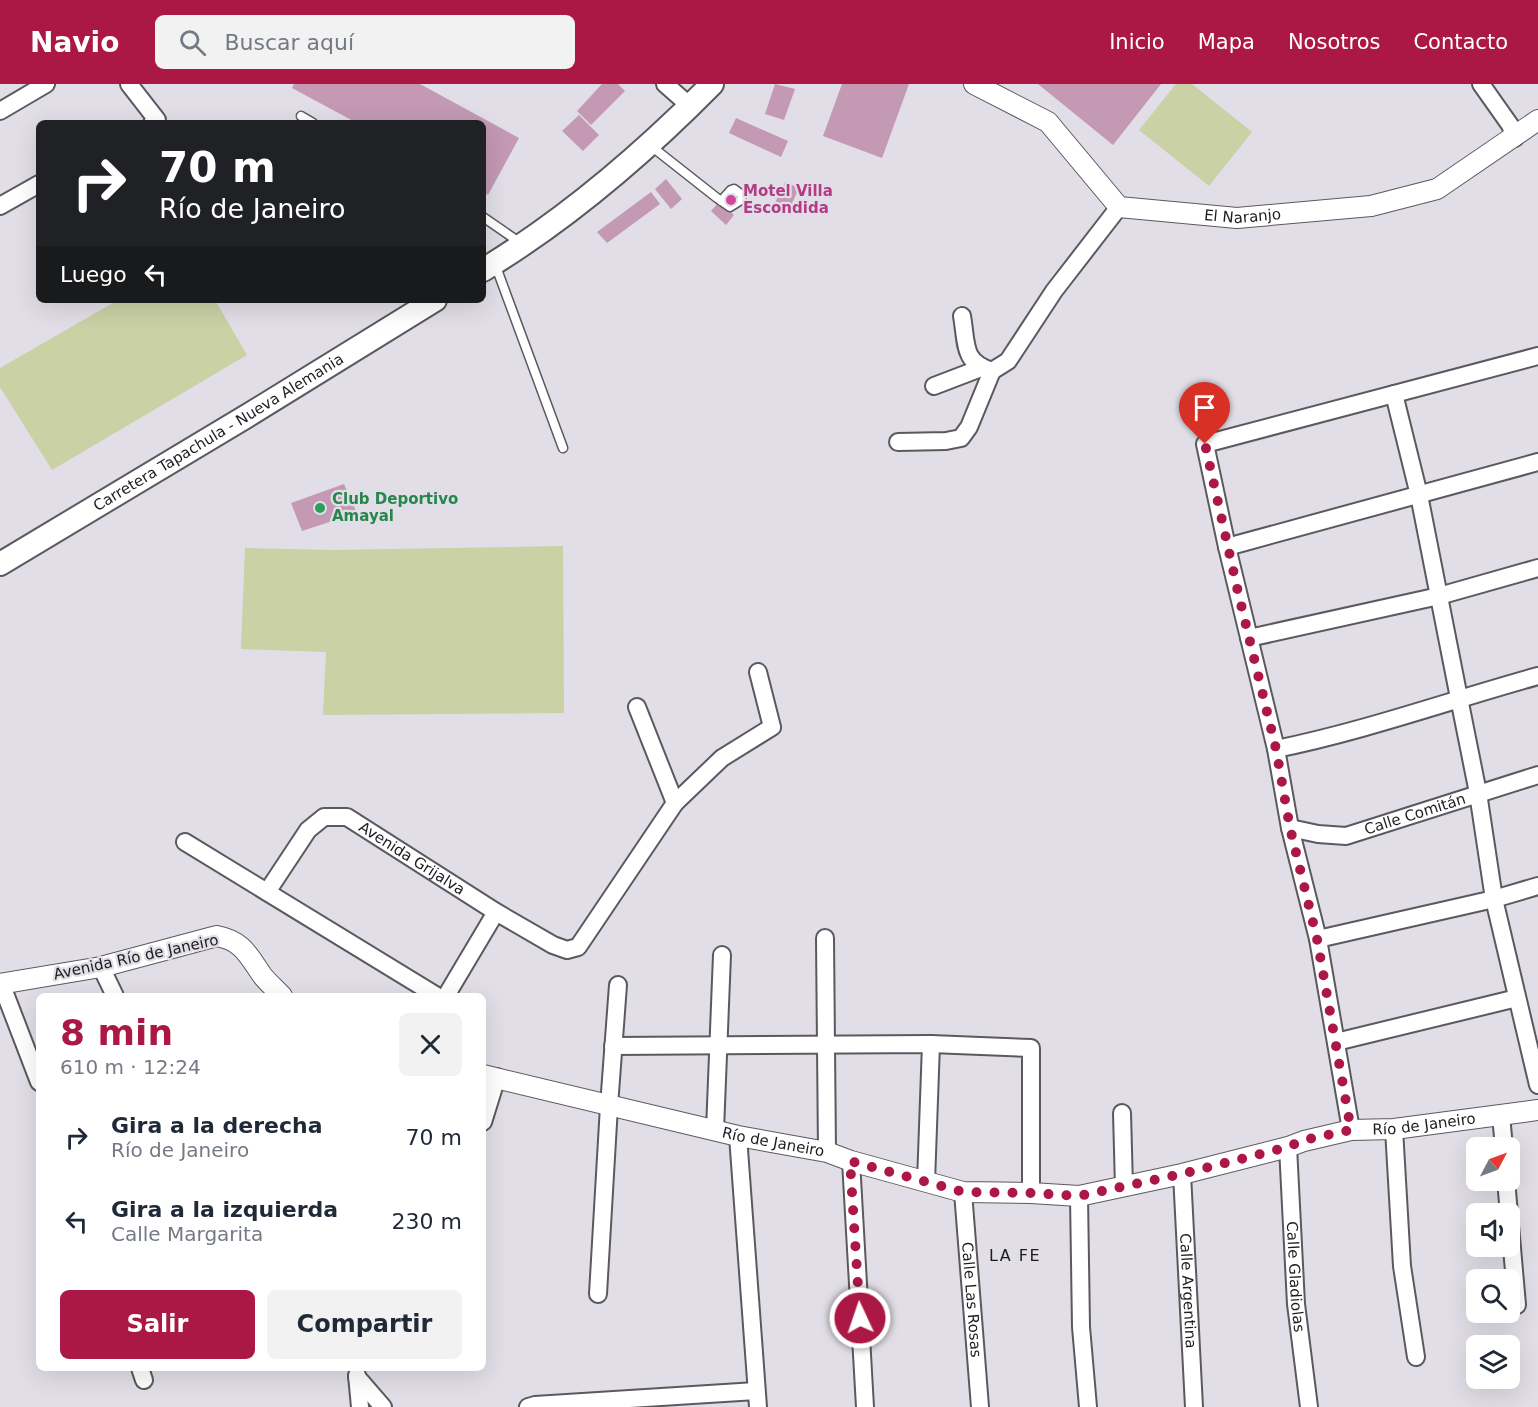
<!DOCTYPE html>
<html lang="es">
<meta charset="utf-8">
<style>
body{margin:0;font-family:"DejaVu Sans",sans-serif;background:#f2f2f3;color:#1f2937;height:100vh;display:flex;flex-direction:column;font-size:22px;white-space:nowrap}
*{box-sizing:border-box;margin:0}
p{font-size:20px;color:#747a83}
.icon{flex:none;width:33px;height:33px;fill:none;stroke:currentColor;stroke-width:2;stroke-linecap:round;stroke-linejoin:round}
.map{position:relative;flex:1;overflow:hidden}
.panel{position:absolute;left:36px;top:909px;width:450px;height:378px;display:flex;flex-direction:column;background:#fff;border-radius:9px;box-shadow:0 6px 24px #0002}
.panel>*{flex:none}
.banner{position:absolute;left:36px;top:36px;width:450px;height:183px;border-radius:9px;box-shadow:0 6px 24px #0002;background:#202124;color:#fff;overflow:hidden}
.needle{width:39px;rotate:49deg}
.controls{position:absolute;left:1466px;top:1053px;display:grid;gap:12px}
.controls a{display:grid;place-items:center;width:54px;height:54px;border-radius:9px;background:#fff;box-shadow:0 6px 24px #0002;font-size:30px}
.pin{position:absolute;display:grid;place-items:center;width:51px;height:51px;color:#fff;margin:-62px -26px;border-radius:50% 50% 50% 0;rotate:-45deg;box-shadow:0 0 6px #0007}
.pin .icon{rotate:45deg}
.me{position:absolute;width:66px;margin:-33px;rotate:357deg;stroke-linejoin:round;filter:drop-shadow(0 0 4px #0008)}
.turn{display:flex;align-items:center;gap:21px;height:126px;padding:0 24px;font-size:27px}
.turn .icon{width:78px;height:78px;stroke-width:2.5}
.turn b{display:block;font-size:42px;line-height:51px}
.then{display:flex;align-items:center;height:57px;padding:0 24px;background:#0003;gap:12px;font-size:22px}
.round{display:grid;place-items:center;flex:none;width:63px;height:63px;border-radius:9px;background:#f2f2f3}
.overview{display:flex;align-items:center;justify-content:space-between;height:102px;padding:0 24px}
h1{font-size:36px;font-weight:700;line-height:45px;color:#ac1846}
.action{display:flex;gap:12px;margin-top:auto;padding:12px 24px}
.action a{flex:1;height:69px;border-radius:9px;background:#ac1846;color:#fff;font-size:24px;font-weight:700;line-height:69px;text-align:center}
.action a+a{background:#f2f2f3;color:#1f2937}
ul{padding:0;list-style:none}
li{display:flex;align-items:center;gap:18px;height:84px;padding:0 24px}
li div{flex:1}
li b{display:block;font-size:22px}
li em{font-style:normal}
header{display:flex;align-items:center;gap:36px;box-sizing:border-box;height:84px;padding:0 30px;background:#ac1846;color:#fff}
header strong{font-size:28px}
nav{display:flex;gap:33px;margin-inline-start:auto;font-size:21px}
.search{width:420px;height:54px;background:#f2f2f3;display:flex;align-items:center;gap:15px;box-sizing:border-box;padding:0 21px;border-radius:9px;color:#747a83;font-size:22px}
.map>svg:first-child{display:block}
.green{fill:#cad1a5}
.building{fill:#c399b4}
.lines{fill:none;stroke-linecap:round;stroke-linejoin:round}
.service-casing{stroke:#5b5960;stroke-width:11}
.minor-casing{stroke:#5b5960;stroke-width:20}
.tertiary-casing{stroke:#5b5960;stroke-width:22}
.secondary-casing{stroke:#5b5960;stroke-width:26}
.service{stroke:#fff;stroke-width:8}
.minor{stroke:#fff;stroke-width:16}
.tertiary{stroke:#fff;stroke-width:20}
.secondary{stroke:#fff;stroke-width:22}
.route{stroke:#ac1846;stroke-width:10;stroke-dasharray:0 18}
.hotel-dot{fill:#d1479c;stroke:#e1dee7;stroke-width:2}
.leisure-dot{fill:#2e9e5b;stroke:#e1dee7;stroke-width:2}
.labels{text-anchor:middle;stroke-width:4.5;stroke-linejoin:round;paint-order:stroke}
.hotel-label{font-size:15px;font-weight:bold;fill:#b23c85;stroke:#e1dee7;text-anchor:start}
.street-label{font-size:15px;fill:#1d1c1f;stroke:#e1dee7}
.leisure-label{font-size:15px;font-weight:bold;fill:#27864d;stroke:#e1dee7;text-anchor:start}
.neighbourhood-label{font-size:16px;letter-spacing:1.5px;fill:#1d1c1f;stroke:#e1dee7}
</style>
<header>
<strong>Navio</strong>
<div class="search"><svg class="icon" aria-label="search" viewBox="0 0 24 24"><circle cx="10" cy="10" r="6"/><path d="M15 15l6 6"/></svg>Buscar aquí</div>
<nav><a>Inicio</a><a>Mapa</a><a>Nosotros</a><a>Contacto</a></nav>
</header>
<div class="map">
<svg width="1538" height="1323" viewBox="0 0 1538 1323">
<rect width="100%" height="100%" fill="#e1dee7"/>
<g class="green">
<polygon points="1176,0 1192,0 1252,48 1209,102 1139,46"/>
<polygon points="118,216 215,216 247,271 52,386 0,303 0,284"/>
<polygon points="563,462 564,629 323,631 326,568 241,565 245,464 332,466"/>
</g>
<g class="building">
<polygon points="294,0 420,0 519,54 488,111 483,108 483,39 357,39 292,4"/>
<polygon points="602,0 618,0 625,7 591,41 577,27"/>
<polygon points="775,0 795,5 784,36 765,30"/>
<polygon points="842,0 909,0 882,74 823,52"/>
<polygon points="1038,0 1161,0 1113,61"/>
<polygon points="579,31 599,51 583,67 562,47"/>
<polygon points="736,34 788,57 781,73 729,49"/>
<polygon points="666,95 682,115 671,125 655,105"/>
<polygon points="785,98 799,104 788,128 774,121"/>
<polygon points="651,108 660,120 607,159 597,148"/>
<polygon points="719,118 734,131 726,141 711,127"/>
<polygon points="344,400 357,429 302,447 291,419"/>
</g>
<g class="lines">
<defs>
<g id="service">
<polyline points="301,32 313,39"/>
<polyline points="651,62 717,114 730,123 741,116 742,111 734,105 731,106 721,117"/>
<polyline points="483,133 522,160"/>
<polyline points="495,180 563,364"/>
</g>
<g id="minor">
<polyline points="129,0 157,36 152,39"/>
<polyline points="665,0 690,22"/>
<polyline points="1481,0 1510,41 1515,54"/>
<polyline points="0,27 46,0"/>
<polyline points="0,122 39,100"/>
<path d="M962,232c5,28 0,46 30,55l16,-10 46,-70 65,-84"/>
<polyline points="934,302 981,284"/>
<polyline points="1394,310 1419,411 1459,614 1478,709 1494,815 1538,1001"/>
<polyline points="898,358 946,357 961,354 969,343 992,287"/>
<polyline points="1227,463 1538,378"/>
<polyline points="1249,554 1439,512 1538,484"/>
<polyline points="637,623 675,719"/>
<path d="M1276,665c89,-18 175,-49 262,-73"/>
<path id="s1" d="M1290,744l28,6 28,2 192,-61"/>
<polyline points="185,758 437,912"/>
<path id="s2" d="M267,808l41,-62 16,-13h23l149,95 57,33 14,5 11,-3 97,-144 47,-45 50,-31 -14,-55"/>
<polyline points="825,854 827,1068"/>
<polyline points="1318,855 1494,815 1538,802"/>
<polyline points="101,883 115,912"/>
<polyline points="1,899 39,998"/>
<polyline points="446,912 496,828"/>
<polyline points="1336,958 1517,914"/>
<polyline points="613,962 931,960 1031,964 1031,1109"/>
<polyline points="1122,1029 1124,1103"/>
<polyline points="1501,1031 1504,1064"/>
<polyline points="483,1038 497,993"/>
<polyline points="1394,1045 1402,1182 1416,1273"/>
<polyline points="715,1046 722,871"/>
<polyline points="1351,1046 1318,855 1290,744 1276,665 1227,463 1205,360 1538,272"/>
<polyline points="738,1052 758,1323"/>
<path id="s3" d="M1288,1063l8,157 13,103"/>
<polyline points="851,1077 865,1323"/>
<path id="s4" d="M1182,1090l12,233"/>
<polyline points="1506,1096 1517,1221"/>
<polyline points="926,1098 931,960"/>
<path id="s5" d="M963,1108l17,215"/>
<polyline points="1079,1112 1081,1243 1088,1323"/>
<polyline points="598,1210 609,1022 618,901"/>
<polyline points="140,1284 144,1296"/>
<polyline points="357,1291 360,1323"/>
<polyline points="357,1293 383,1323"/>
<polyline points="528,1323 535,1321 756,1307"/>
</g>
<g id="tertiary">
<path id="s6" d="M974,0l74,38 71,85 118,11 134,-12 66,-17 101,-69"/>
<path d="M0,900l101,-17 116,-31c26,5 31,19 45,39 6,8 14,14 20,21"/>
<path id="s7" d="M483,991l255,61 89,16 24,9 112,31 68,1 48,3 103,-22 106,-27 16,-6 47,-11 43,-1 144,-19"/>
</g>
<g id="secondary">
<path d="M483,186c84,-51 160,-116 229,-186"/>
<path id="s8" d="M0,480l247,-148 188,-116"/>
</g>
</defs>
<use href="#service" class="service-casing"/>
<use href="#minor" class="minor-casing"/>
<use href="#tertiary" class="tertiary-casing"/>
<use href="#secondary" class="secondary-casing"/>
<use href="#service" class="service"/>
<use href="#minor" class="minor"/>
<use href="#tertiary" class="tertiary"/>
<use href="#secondary" class="secondary"/>
</g>
<g class="lines">
<polyline class="route" points="860,1234 850,1077 963,1108 1031,1109 1079,1112 1182,1090 1288,1063 1304,1056 1351,1046 1317,855 1290,744 1276,665 1238,508 1205,360"/>
</g>
<circle class="hotel-dot" cx="731" cy="116" r="6"/>
<circle class="leisure-dot" cx="320" cy="424" r="6"/>
<g class="labels">
<g class="hotel-label">
<text x="743" y="112">Motel Villa<tspan x="743" dy="17">Escondida</tspan></text>
</g>
<g class="street-label">
<text dy="5" stroke="none"><textPath href="#s6" startOffset="318">El Naranjo</textPath></text>
<text dy="5" stroke="none"><textPath href="#s8" startOffset="255">Carretera Tapachula - Nueva Alemania</textPath></text>
<text dy="5" stroke="none"><textPath href="#s1" startOffset="129">Calle Comitán</textPath></text>
<text dy="5" stroke="none"><textPath href="#s2" startOffset="195">Avenida Grijalva</textPath></text>
<text transform="translate(136 873) rotate(-12)" y="5">Avenida Río de Janeiro</text>
<text dy="5" stroke="none"><textPath href="#s7" startOffset="964">Río de Janeiro</textPath></text>
<text dy="5" stroke="none"><textPath href="#s7" startOffset="298">Río de Janeiro</textPath></text>
<text dy="5" stroke="none"><textPath href="#s3" startOffset="130">Calle Gladiolas</textPath></text>
<text dy="5" stroke="none"><textPath href="#s4" startOffset="117">Calle Argentina</textPath></text>
<text dy="5" stroke="none"><textPath href="#s5" startOffset="108">Calle Las Rosas</textPath></text>
</g>
<g class="leisure-label">
<text x="332" y="420">Club Deportivo<tspan x="332" dy="17">Amayal</tspan></text>
</g>
<g class="neighbourhood-label">
<text x="1015" y="1177">LA FE</text>
</g>
</g>
</svg>
<div class="controls">
<a><svg class="needle" viewBox="-14 -14 28 28"><path d="M0-13l5 13h-10z" fill="#e53935"/><path d="M0 13l5-13h-10z" fill="#747a83"/></svg></a>
<a><svg class="icon" aria-label="sound" viewBox="0 0 24 24"><path d="M4 9h4l5-4v14l-5-4H4zM17 9q2 3 0 6"/></svg></a>
<a><svg class="icon" aria-label="search" viewBox="0 0 24 24"><circle cx="10" cy="10" r="6"/><path d="M15 15l6 6"/></svg></a>
<a><svg class="icon" aria-label="layers" viewBox="0 0 24 24"><path d="M12 4l9 5-9 5-9-5zM3 14l9 5 9-5"/></svg></a>
</div>
<div class="pin" style="left:1205px;top:360px;background:#d93025"><svg class="icon" aria-label="arrive" viewBox="0 0 24 24"><path d="M6 21V4h12l-3 4 3 4H6"/></svg></div>
<svg class="me" style="left:860px;top:1234px" viewBox="-20 -20 40 40"><circle r="17" fill="#ac1846" stroke="#fff" stroke-width="3"/><path d="M0-11L8 9 0 5-8 9z" fill="#fff"/></svg>
<div class="banner">
<div class="turn"><svg class="icon" aria-label="right" viewBox="0 0 24 24"><path d="M7 20v-9h11M14 6l5 5-5 5"/></svg><div><b>70 m</b>Río de Janeiro</div></div>
<div class="then">Luego<svg class="icon" aria-label="left" viewBox="0 0 24 24"><path d="M17 20v-9H6M10 6l-5 5 5 5"/></svg></div>
</div>
<section class="panel">
<div class="overview"><div><h1>8 min</h1><p>610 m · 12:24</p></div><a class="round"><svg class="icon" aria-label="close" viewBox="0 0 24 24"><path d="M6 6l12 12M18 6L6 18"/></svg></a></div>
<ul>
<li><svg class="icon" aria-label="right" viewBox="0 0 24 24"><path d="M7 20v-9h11M14 6l5 5-5 5"/></svg><div><b>Gira a la derecha</b><p>Río de Janeiro</p></div><em>70 m</em></li>
<li><svg class="icon" aria-label="left" viewBox="0 0 24 24"><path d="M17 20v-9H6M10 6l-5 5 5 5"/></svg><div><b>Gira a la izquierda</b><p>Calle Margarita</p></div><em>230 m</em></li>
</ul>
<div class="action"><a>Salir</a><a>Compartir</a></div>
</section>
</div>
